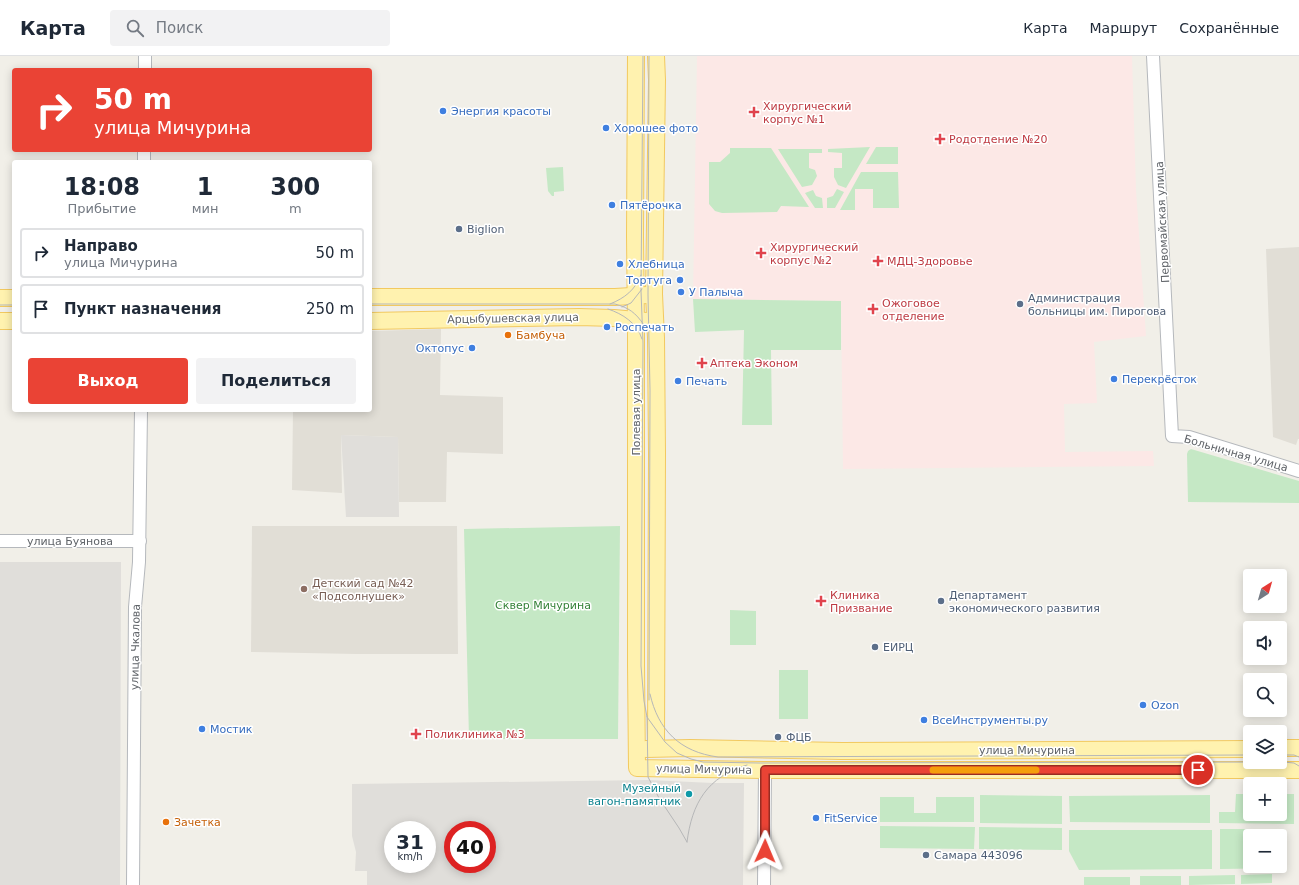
<!DOCTYPE html>
<html lang="ru">
<meta charset="utf-8">
<style>
body{margin:0;font-family:"DejaVu Sans",sans-serif;background:#f2f2f3;color:#1f2937;height:100vh;display:flex;flex-direction:column;font-size:15px;white-space:nowrap}
*{box-sizing:border-box;margin:0}
p{font-size:13px;color:#747a83}
.icon{flex:none;width:22px;height:22px;fill:none;stroke:currentColor;stroke-width:2;stroke-linecap:round;stroke-linejoin:round}
.map{position:relative;flex:1;overflow:hidden}
.side{position:absolute;left:12px;top:104px;width:360px;height:252px;display:flex;flex-direction:column;background:#fff;border-radius:4px;box-shadow:0 2px 10px #0003}
.side>*{flex:none}
.guide{position:absolute;left:12px;top:12px;width:360px;height:84px;border-radius:4px;box-shadow:0 2px 10px #0003;background:#ea4335;color:#fff;overflow:hidden}
.needle{width:26px;rotate:37deg}
.tools{position:absolute;left:1243px;top:513px;display:grid;gap:8px}
.tools a{display:grid;place-items:center;width:44px;height:44px;border-radius:4px;background:#fff;box-shadow:0 2px 10px #0003;font-size:20px}
.speed{position:absolute;left:384px;top:765px;display:flex;gap:8px;font-size:20px;font-weight:700;text-align:center}
.speed>*{display:grid;place-content:center;width:52px;height:52px;border-radius:50%;background:#fff;box-shadow:0 2px 10px #0003;line-height:1}
.speed small{font-size:10px;font-weight:400}
.speed .limit{border:6px solid #d22;background:#fff;color:#111}
.pin{position:absolute;display:grid;place-items:center;width:34px;height:34px;color:#fff;margin:-17px;border:2px solid #fff;border-radius:50%;box-shadow:0 1px 4px #0007}
.me{position:absolute;width:44px;margin:-22px;rotate:1deg;stroke-linejoin:round;filter:drop-shadow(0 0 3px #0008)}
.turn{display:flex;align-items:center;gap:14px;height:84px;padding:0 16px;font-size:18px}
.turn .icon{width:52px;height:52px;stroke-width:2.5}
.turn b{display:block;font-size:28px;line-height:34px}
.eta{display:flex;justify-content:space-evenly;align-items:center;height:68px;text-align:center}
.eta b{font-size:24px;font-weight:700;line-height:28px}
.primary-button{display:flex;gap:8px;margin-top:auto;padding:8px 16px}
.primary-button a{flex:1;height:46px;border-radius:4px;background:#ea4335;color:#fff;font-size:16px;font-weight:700;line-height:46px;text-align:center}
.primary-button a+a{background:#f2f2f3;color:#1f2937}
ul{padding:0;list-style:none}
li{display:flex;align-items:center;gap:12px;height:50px;margin:0 8px 6px;padding:0 8px;border:2px solid #e0e1e3;border-radius:4px}
li div{flex:1}
li b{display:block;font-size:15px}
li em{font-style:normal}
header{display:flex;align-items:center;gap:24px;box-sizing:border-box;height:56px;padding:0 20px;background:#fff;border-bottom:1px solid #e0e1e3}
header strong{font-size:19px}
nav{display:flex;gap:22px;margin-inline-start:auto;font-size:14px}
.search{width:280px;height:36px;background:#f2f2f3;display:flex;align-items:center;gap:10px;box-sizing:border-box;padding:0 14px;border-radius:4px;color:#747a83;font-size:15px}
.map>svg:first-child{display:block}
.industrial{fill:#e0deda;fill-rule:evenodd}
.education{fill:#e1ded6}
.medical{fill:#fce8e6}
.green{fill:#c5e8c5;fill-rule:evenodd}
.lines{fill:none;stroke-linecap:round;stroke-linejoin:round}
.minor-casing{stroke:#b5b8bc;stroke-width:14}
.major-casing{stroke:#f2c960;stroke-width:18}
.minor{stroke:#fff;stroke-width:12}
.major{stroke:#fff2af;stroke-width:16}
.tram{stroke:#b6b7b8;stroke-width:1}
.route-casing{stroke:#982c22;stroke-width:10}
.route{stroke:#ea4335;stroke-width:7}
.slow{stroke:#f59e0b;stroke-width:7}
.shop-dot{fill:#3f7fe0;stroke:#fff;stroke-width:1.5}
.health-dot{fill:#e0444e;stroke:#fff;stroke-width:1.5}
.service-dot{fill:#5c6f8a;stroke:#fff;stroke-width:1.5}
.food-dot{fill:#e8710a;stroke:#fff;stroke-width:1.5}
.education-dot{fill:#8d6e63;stroke:#fff;stroke-width:1.5}
.culture-dot{fill:#0f9aa8;stroke:#fff;stroke-width:1.5}
.labels{text-anchor:middle;stroke-width:3;stroke-linejoin:round;paint-order:stroke}
.health-label{font-size:11px;fill:#be3a42;stroke:#fff;text-anchor:start}
.shop-label{font-size:11px;fill:#366cbe;stroke:#fff;text-anchor:start}
.street-label{font-size:11px;fill:#5f6368;stroke:#fff}
.service-label{font-size:11px;fill:#4e5e75;stroke:#fff;text-anchor:start}
.food-label{font-size:11px;fill:#c56008;stroke:#fff;text-anchor:start}
.education-label{font-size:11px;fill:#785e54;stroke:#fff;text-anchor:start}
.park-label{font-size:11px;fill:#348238;stroke:#fff}
.culture-label{font-size:11px;fill:#0d838f;stroke:#fff;text-anchor:end}
</style>
<header>
<strong>Карта</strong>
<div class="search"><svg class="icon" aria-label="search" viewBox="0 0 24 24"><circle cx="10" cy="10" r="6"/><path d="M15 15l6 6"/></svg>Поиск</div>
<nav><a>Карта</a><a>Маршрут</a><a>Сохранённые</a></nav>
</header>
<div class="map">
<svg width="1299" height="829" viewBox="0 0 1299 829">
<rect width="100%" height="100%" fill="#f1efe8"/>
<g class="industrial">
<polygon points="341,379 398,381 399,461 346,461"/>
<polygon points="0,506 121,506 120,829 0,829"/>
<path d="M648,724l65,3h31l-1,102h-376v-14h-12l1,-19 -4,-16v-52zM393,774h34v34h-34zM453,774h34v34h-34z"/>
</g>
<g class="education">
<polygon points="1299,191 1299,383 1298,383 1296,389 1273,381 1266,193"/>
<polygon points="441,273 440,339 503,341 503,398 447,396 446,446 399,446 398,381 341,379 342,437 292,434 293,354 370,354 370,275"/>
<polygon points="252,470 457,470 458,598 356,598 251,596"/>
</g>
<polygon class="medical" points="697,0 1132,0 1136,134 1146,280 1094,286 1097,347 1064,348 1065,396 1153,395 1154,410 843,413 841,245 693,243"/>
<g class="green">
<polygon points="870,91 846,132 838,129 834,121 834,112 842,112 842,97 828,96 828,93"/>
<polygon points="876,91 898,91 898,108 866,108"/>
<polygon points="730,92 771,92 809,151 781,150 777,156 722,157 715,155 709,148 709,106 720,106 730,97"/>
<polygon points="778,93 822,93 822,97 809,97 809,112 815,114 817,120 812,129 802,131"/>
<polygon points="563,111 564,135 554,136 554,140 552,140 548,135 546,112"/>
<polygon points="861,116 898,116 899,152 873,152 873,133 855,133 855,154 840,154"/>
<polygon points="837,133 844,136 835,152 827,152 827,142 833,140"/>
<polygon points="813,134 816,140 822,142 823,152 815,152 805,137"/>
<polygon points="693,243 841,245 841,294 771,294 772,369 742,369 744,274 695,276"/>
<polygon points="1191,393 1299,425 1299,447 1188,446 1187,398 1188,395"/>
<polygon points="620,470 618,683 469,683 464,473"/>
<polygon points="730,554 756,555 756,589 730,589"/>
<rect x="779" y="614" width="29" height="49"/>
<polygon points="1236,738 1250,738 1250,758 1280,758 1280,738 1294,738 1294,768 1219,767 1219,756 1235,756"/>
<polygon points="980,739 1062,740 1062,768 980,767"/>
<polygon points="1210,739 1210,767 1070,766 1069,740"/>
<polygon points="880,741 914,741 914,757 936,757 936,741 974,741 974,766 880,766"/>
<polygon points="880,770 975,771 974,793 880,792"/>
<polygon points="979,771 1062,772 1062,794 979,793"/>
<path d="M1220,773h65v39l-65,1zM1250,780h30v30h-30z"/>
<polygon points="1069,774 1212,774 1212,813 1079,814 1069,795"/>
<polygon points="1272,818 1272,827 1241,828 1241,819"/>
<polygon points="1235,819 1235,828 1189,829 1189,820"/>
<rect x="1140" y="820" width="41" height="9"/>
<rect x="1084" y="821" width="46" height="8"/>
</g>
<g class="lines">
<defs>
<g id="minor">
<polyline points="1153,0 1172,380 1189,381 1299,415"/>
<polyline points="145,14 145,0"/>
<polyline points="144,106 144,94"/>
<polyline points="0,485 140,485"/>
<polyline points="133,829 135,551 139,506 141,354"/>
<polyline points="764,829 765,714"/>
</g>
<g id="major">
<polyline points="636,0 635,180 636,272 636,609 637,712 765,714 1299,714"/>
<polyline points="370,241 615,241 647,239"/>
<polyline points="0,242 14,242"/>
<polyline points="0,265 14,265"/>
<polyline points="370,265 579,261 614,262 646,265"/>
<polyline points="656,692 657,397 656,282 654,238 657,24 656,0"/>
<polyline points="1280,692 1299,692"/>
<polyline points="646,693 690,692 842,695 1250,693"/>
</g>
</defs>
<use href="#minor" class="minor-casing"/>
<use href="#major" class="major-casing"/>
<use href="#minor" class="minor"/>
<use href="#major" class="major"/>
<g class="tram">
<polyline points="643,0 641,235 643,287 641,610 644,645 647,661 665,686 677,697 691,703 703,706 759,707 1283,706 1294,707 1299,710"/>
<path d="M370,248h245c14,4 20,8 29,21"/>
<path d="M610,248c15,-6 25,-14 31,-29"/>
<polyline points="0,249 14,249"/>
<polyline points="622,251 631,247 642,233"/>
<path d="M608,253c15,5 29,14 34,30"/>
<path d="M650,638c8,36 30,58 68,63l532,-2"/>
<polyline points="649,644 650,334 648,239 649,0"/>
<polyline points="647,660 648,721 659,742 679,772 687,786"/>
<polyline points="1280,699 1294,699 1299,701"/>
<path d="M687,786c5,-39 20,-65 60,-77"/>
</g>
</g>
<g class="lines">
<defs>
<polyline id="route" points="765,795 765,714 1198,714"/>
</defs>
<use href="#route" class="route-casing"/>
<use href="#route" class="route"/>
<polyline class="slow" points="933,714 1036,714"/>
</g>
<g class="shop-dot">
<circle cx="443" cy="55" r="4"/>
<circle cx="606" cy="72" r="4"/>
<circle cx="612" cy="149" r="4"/>
<circle cx="620" cy="208" r="4"/>
<circle cx="680" cy="224" r="4"/>
<circle cx="681" cy="236" r="4"/>
<circle cx="607" cy="271" r="4"/>
<circle cx="472" cy="292" r="4"/>
<circle cx="1114" cy="323" r="4"/>
<circle cx="678" cy="325" r="4"/>
<circle cx="1143" cy="649" r="4"/>
<circle cx="924" cy="664" r="4"/>
<circle cx="202" cy="673" r="4"/>
<circle cx="816" cy="762" r="4"/>
</g>
<g class="health-dot">
<path d="M752 50h4v4h4v4h-4v4h-4v-4h-4v-4h4z"/>
<path d="M938 77h4v4h4v4h-4v4h-4v-4h-4v-4h4z"/>
<path d="M759 191h4v4h4v4h-4v4h-4v-4h-4v-4h4z"/>
<path d="M876 199h4v4h4v4h-4v4h-4v-4h-4v-4h4z"/>
<path d="M871 247h4v4h4v4h-4v4h-4v-4h-4v-4h4z"/>
<path d="M700 301h4v4h4v4h-4v4h-4v-4h-4v-4h4z"/>
<path d="M819 539h4v4h4v4h-4v4h-4v-4h-4v-4h4z"/>
<path d="M414 672h4v4h4v4h-4v4h-4v-4h-4v-4h4z"/>
</g>
<g class="service-dot">
<circle cx="459" cy="173" r="4"/>
<circle cx="1020" cy="248" r="4"/>
<circle cx="941" cy="545" r="4"/>
<circle cx="875" cy="591" r="4"/>
<circle cx="778" cy="681" r="4"/>
<circle cx="926" cy="799" r="4"/>
</g>
<g class="food-dot">
<circle cx="508" cy="279" r="4"/>
<circle cx="166" cy="766" r="4"/>
</g>
<circle class="education-dot" cx="304" cy="533" r="4"/>
<circle class="culture-dot" cx="689" cy="738" r="4"/>
<g class="labels">
<g class="health-label">
<text x="763" y="54">Хирургический<tspan x="763" dy="13">корпус №1</tspan></text>
<text x="949" y="87">Родотдение №20</text>
<text x="770" y="195">Хирургический<tspan x="770" dy="13">корпус №2</tspan></text>
<text x="887" y="209">МДЦ-Здоровье</text>
<text x="882" y="251">Ожоговое<tspan x="882" dy="13">отделение</tspan></text>
<text x="710" y="311">Аптека Эконом</text>
<text x="830" y="543">Клиника<tspan x="830" dy="13">Призвание</tspan></text>
<text x="425" y="682">Поликлиника №3</text>
</g>
<g class="shop-label">
<text x="451" y="59">Энергия красоты</text>
<text x="614" y="76">Хорошее фото</text>
<text x="620" y="153">Пятёрочка</text>
<text x="628" y="212">Хлебница</text>
<text x="672" y="228" text-anchor="end">Тортуга</text>
<text x="689" y="240">У Палыча</text>
<text x="615" y="275">Роспечать</text>
<text x="464" y="296" text-anchor="end">Октопус</text>
<text x="1122" y="327">Перекрёсток</text>
<text x="686" y="329">Печать</text>
<text x="1151" y="653">Ozon</text>
<text x="932" y="668">ВсеИнструменты.ру</text>
<text x="210" y="677">Мостик</text>
<text x="824" y="766">FitService</text>
</g>
<g class="street-label">
<text transform="translate(1162 166) rotate(-93)" y="4">Первомайская улица</text>
<text transform="translate(513 262) rotate(-1)" y="4">Арцыбушевская улица</text>
<text transform="translate(636 356) rotate(-90)" y="4">Полевая улица</text>
<text transform="translate(1236 397) rotate(16)" y="4">Больничная улица</text>
<text x="70" y="489">улица Буянова</text>
<text transform="translate(135 591) rotate(-89)" y="4">улица Чкалова</text>
<text x="1027" y="698">улица Мичурина</text>
<text transform="translate(704 713) rotate(1)" y="4">улица Мичурина</text>
</g>
<g class="service-label">
<text x="467" y="177">Biglion</text>
<text x="1028" y="246">Администрация<tspan x="1028" dy="13">больницы им. Пирогова</tspan></text>
<text x="949" y="543">Департамент<tspan x="949" dy="13">экономического развития</tspan></text>
<text x="883" y="595">ЕИРЦ</text>
<text x="786" y="685">ФЦБ</text>
<text x="934" y="803">Самара 443096</text>
</g>
<g class="food-label">
<text x="516" y="283">Бамбуча</text>
<text x="174" y="770">Зачетка</text>
</g>
<g class="education-label">
<text x="312" y="531">Детский сад №42<tspan x="312" dy="13">«Подсолнушек»</tspan></text>
</g>
<g class="park-label">
<text x="543" y="553">Сквер Мичурина</text>
</g>
<g class="culture-label">
<text x="681" y="736">Музейный<tspan x="681" dy="13">вагон-памятник</tspan></text>
</g>
</g>
</svg>
<div class="tools">
<a><svg class="needle" viewBox="-14 -14 28 28"><path d="M0-13l5 13h-10z" fill="#e53935"/><path d="M0 13l5-13h-10z" fill="#747a83"/></svg></a>
<a><svg class="icon" aria-label="sound" viewBox="0 0 24 24"><path d="M4 9h4l5-4v14l-5-4H4zM17 9q2 3 0 6"/></svg></a>
<a><svg class="icon" aria-label="search" viewBox="0 0 24 24"><circle cx="10" cy="10" r="6"/><path d="M15 15l6 6"/></svg></a>
<a><svg class="icon" aria-label="layers" viewBox="0 0 24 24"><path d="M12 4l9 5-9 5-9-5zM3 14l9 5 9-5"/></svg></a>
<a>+</a>
<a>−</a>
</div>
<div class="speed"><div>31<small>km/h</small></div><div class="limit">40</div></div>
<div class="pin" style="left:1198px;top:714px;background:#d93025"><svg class="icon" aria-label="arrive" viewBox="0 0 24 24"><path d="M6 21V4h12l-3 4 3 4H6"/></svg></div>
<svg class="me" style="left:765px;top:795px" viewBox="-20 -20 40 40"><path d="M0-17L14 15 0 8-14 15z" fill="#ea4335" stroke="#fff" stroke-width="4"/></svg>
<div class="guide">
<div class="turn"><svg class="icon" aria-label="right" viewBox="0 0 24 24"><path d="M7 20v-9h11M14 6l5 5-5 5"/></svg><div><b>50 m</b>улица Мичурина</div></div>
</div>
<section class="side">
<div class="eta">
<div><b>18:08</b><p>Прибытие</p></div>
<div><b>1</b><p>мин</p></div>
<div><b>300</b><p>m</p></div>
</div>
<ul>
<li><svg class="icon" aria-label="right" viewBox="0 0 24 24"><path d="M7 20v-9h11M14 6l5 5-5 5"/></svg><div><b>Направо</b><p>улица Мичурина</p></div><em>50 m</em></li>
<li><svg class="icon" aria-label="arrive" viewBox="0 0 24 24"><path d="M6 21V4h12l-3 4 3 4H6"/></svg><div><b>Пункт назначения</b></div><em>250 m</em></li>
</ul>
<div class="primary-button"><a>Выход</a><a>Поделиться</a></div>
</section>
</div>
